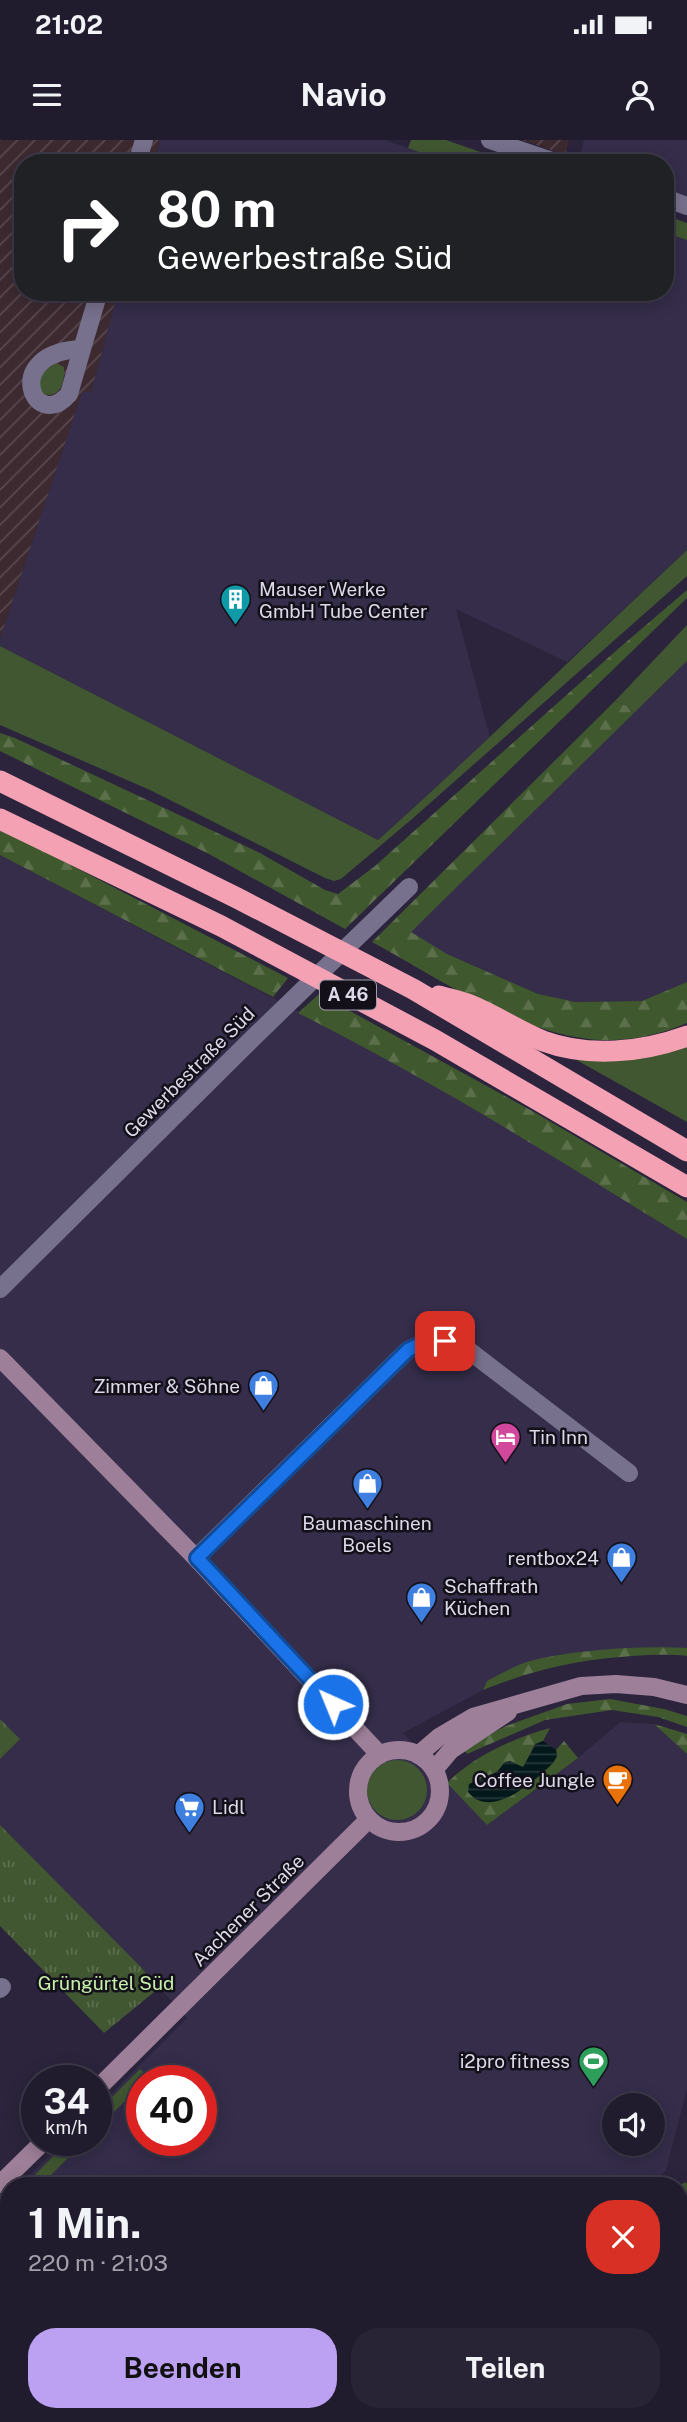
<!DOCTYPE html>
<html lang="de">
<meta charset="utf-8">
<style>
body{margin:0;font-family:"Public Sans",sans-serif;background:#282435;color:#f1f3f6;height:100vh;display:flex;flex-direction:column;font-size:26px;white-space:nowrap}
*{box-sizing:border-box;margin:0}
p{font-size:23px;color:#a2a1aa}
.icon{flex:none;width:38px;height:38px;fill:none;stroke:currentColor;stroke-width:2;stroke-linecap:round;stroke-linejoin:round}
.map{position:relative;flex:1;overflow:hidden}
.drawer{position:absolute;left:0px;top:2037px;width:688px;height:245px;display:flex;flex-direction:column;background:#201b2d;border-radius:28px 28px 0 0;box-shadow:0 4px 18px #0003,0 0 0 2px #3d3949}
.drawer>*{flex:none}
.hud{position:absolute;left:14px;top:14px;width:660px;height:147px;border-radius:28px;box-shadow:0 4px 18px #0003,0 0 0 2px #3d3949;background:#202124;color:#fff;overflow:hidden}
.tools{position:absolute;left:602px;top:1953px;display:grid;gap:14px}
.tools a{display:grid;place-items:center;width:63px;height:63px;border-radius:50%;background:#201b2d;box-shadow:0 4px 18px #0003,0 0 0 2px #3d3949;font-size:35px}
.speed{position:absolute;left:21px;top:1925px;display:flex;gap:14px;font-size:35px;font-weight:700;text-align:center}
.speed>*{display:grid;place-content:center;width:91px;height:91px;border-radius:50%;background:#201b2d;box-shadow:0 4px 18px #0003,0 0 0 2px #3d3949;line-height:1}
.speed small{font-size:18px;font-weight:400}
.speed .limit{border:10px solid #d22;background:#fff;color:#111}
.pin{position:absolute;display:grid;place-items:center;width:60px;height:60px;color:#fff;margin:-30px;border-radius:14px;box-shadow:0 4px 10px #0006}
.me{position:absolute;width:77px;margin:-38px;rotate:316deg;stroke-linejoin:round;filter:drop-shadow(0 0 5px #0008)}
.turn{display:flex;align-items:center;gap:24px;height:147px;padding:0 28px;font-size:32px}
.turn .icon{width:91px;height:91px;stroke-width:2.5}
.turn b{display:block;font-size:49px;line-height:60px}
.round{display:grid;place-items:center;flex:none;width:74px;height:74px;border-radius:28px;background:#282435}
.head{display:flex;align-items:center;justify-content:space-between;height:119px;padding:0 28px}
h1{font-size:42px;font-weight:700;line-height:52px}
.button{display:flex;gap:14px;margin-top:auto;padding:14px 28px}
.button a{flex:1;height:80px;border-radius:28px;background:#bca0f2;color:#111;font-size:28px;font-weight:700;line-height:80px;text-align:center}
.button a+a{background:#282435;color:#f1f3f6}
.status{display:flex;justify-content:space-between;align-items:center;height:49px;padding:0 35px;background:#201b2d;direction:ltr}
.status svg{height:19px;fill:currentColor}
header{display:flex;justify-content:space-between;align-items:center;height:91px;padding:0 28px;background:#201b2d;font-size:32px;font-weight:700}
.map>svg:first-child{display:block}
.built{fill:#352d4a;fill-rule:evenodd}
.industrial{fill:url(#industrial-furrows)}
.grass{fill:#415731}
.forest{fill:url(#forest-firs)}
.park{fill:url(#park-tufts)}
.water{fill:url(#water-rules)}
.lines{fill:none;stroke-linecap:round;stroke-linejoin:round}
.street{stroke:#78718d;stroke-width:18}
.secondary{stroke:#9e7f99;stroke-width:18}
.highway{stroke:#f5a1b4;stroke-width:21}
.route-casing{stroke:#114b97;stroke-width:18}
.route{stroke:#1a73e8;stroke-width:12}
.labels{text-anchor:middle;stroke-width:5;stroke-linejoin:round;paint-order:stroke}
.shield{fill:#13101a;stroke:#a09dab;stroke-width:2}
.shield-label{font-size:18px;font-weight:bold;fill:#ddd9e9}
.poi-label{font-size:19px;fill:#ddd9e9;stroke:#13101a;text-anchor:start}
.street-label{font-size:19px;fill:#ddd9e9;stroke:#13101a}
.park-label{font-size:19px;fill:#c7f1aa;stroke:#13101a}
</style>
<div class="status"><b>21:02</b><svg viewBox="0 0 49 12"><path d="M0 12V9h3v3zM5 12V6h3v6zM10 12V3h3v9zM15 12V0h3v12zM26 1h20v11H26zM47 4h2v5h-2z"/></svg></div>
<header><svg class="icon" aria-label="menu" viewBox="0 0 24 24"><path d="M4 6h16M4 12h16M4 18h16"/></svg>Navio<svg class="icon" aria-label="person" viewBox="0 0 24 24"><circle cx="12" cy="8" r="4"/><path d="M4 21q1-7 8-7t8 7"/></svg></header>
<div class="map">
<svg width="687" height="2282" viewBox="0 0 687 2282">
<defs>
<pattern id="industrial-furrows" width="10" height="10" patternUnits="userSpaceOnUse" patternTransform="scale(1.75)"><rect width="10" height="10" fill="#3d2a31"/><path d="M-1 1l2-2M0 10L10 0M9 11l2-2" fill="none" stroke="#59484f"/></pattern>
<pattern id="forest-firs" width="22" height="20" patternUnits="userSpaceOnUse" patternTransform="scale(1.75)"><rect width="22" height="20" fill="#40582d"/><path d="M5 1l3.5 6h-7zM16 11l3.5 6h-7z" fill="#5b6f4b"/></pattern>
<pattern id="park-tufts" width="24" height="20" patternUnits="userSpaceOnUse" patternTransform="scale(1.75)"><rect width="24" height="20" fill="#415731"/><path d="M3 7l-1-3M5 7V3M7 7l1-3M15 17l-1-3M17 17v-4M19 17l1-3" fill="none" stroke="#5c6f4f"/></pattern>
<pattern id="water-rules" width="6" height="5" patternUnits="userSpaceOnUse" patternTransform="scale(1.75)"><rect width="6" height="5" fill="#02181a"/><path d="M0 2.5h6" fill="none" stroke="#26393b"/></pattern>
</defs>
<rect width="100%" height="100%" fill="#2b243c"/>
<g class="built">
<polygon points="160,0 385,0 450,23 154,23"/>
<polygon points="584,0 687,0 687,58 665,51 665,23 578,22"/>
<polygon points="665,93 687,100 687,410 567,522 456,469 490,598 378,700 0,506 0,499 82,252 91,252 118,152 665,152"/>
<polygon points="687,521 687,842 642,861 577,862 538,854 447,814 410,792"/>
<path d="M0,715l376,197 110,62 201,125v409l-65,1 -51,5 -49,10 -35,17 -4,9 -80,43 84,92 91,-67 42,-36 34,2 33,30v335l-21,81 -15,16h-632l46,-46h31v-31l91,-91 -47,-52 -140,-141v-66l19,-20 -19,-19zM142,1941h59v59h-59zM614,1965h39v39h-39z"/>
<polygon points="9,2056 9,2273 606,2273 605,2282 0,2282 0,2065"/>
</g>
<g class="industrial">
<polygon points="0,0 160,0 154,23 23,23 23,152 118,152 91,252 82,252 0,499"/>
<polygon points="522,0 569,0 565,15"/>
</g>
<g class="grass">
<polygon points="411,0 446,0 512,23 448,23 408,8"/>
<polygon points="665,75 687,83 687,100 665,93"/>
<path d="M56,223l8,4c1,16 -4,32 -22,27l-6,-11 3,-9z"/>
<path d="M687,410v26l-275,243 -71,60 -7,2 -9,-3 -175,-88 -150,-65v-79l378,194c105,-94 206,-194 309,-290z"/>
<polygon points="687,485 687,521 634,573 627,566 615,561"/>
<polygon points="687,902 687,982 564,913"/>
<circle cx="397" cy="1650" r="30"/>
<polygon points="140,1929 149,1937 142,1941 142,1944 96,1990 96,1973"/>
<polygon points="69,2000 86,2000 40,2046 24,2046"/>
<polygon points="685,2042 687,2044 687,2079 679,2089 679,2046"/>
</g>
<g class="forest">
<polygon points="687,450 687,458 345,789 209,714 0,611 0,593 15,598 260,713 325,750 338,754 375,726 618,509"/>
<path d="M615,561l12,5 7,7 -223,219 36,22 91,40 38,8 66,-1 45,-19v41c-32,14 -71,21 -105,15 -73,-11 -146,-61 -210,-96z"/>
<polygon points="0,690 38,708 288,838 273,857 0,715"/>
<path d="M319,854l215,118 153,90v37c-128,-79 -255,-159 -389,-226z"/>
<path d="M687,1508v8c-19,-2 -36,-1 -55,0 -56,4 -96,13 -149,34l4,-9c11,-6 22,-12 34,-17 38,-14 125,-19 166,-16z"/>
<polygon points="610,1559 664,1569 687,1576 687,1587 658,1577 612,1570 545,1580 467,1614 463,1608 506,1586 567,1564"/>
<polygon points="654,1584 687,1594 687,1614"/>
<path d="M550,1588l-7,13 -8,3 -12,24 -18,-6c-8,11 -15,16 -28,18l-2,19c28,11 59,-18 78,-36l4,-7 -1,-6 8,-9 14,17 -91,67 -40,-42c27,-27 67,-45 103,-55z"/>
<polygon points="687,2088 687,2282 621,2282 623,2273 679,2273 679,2099"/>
</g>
<g class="park">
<polygon points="0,1579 20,1599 0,1619"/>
<polygon points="0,1685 140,1826 159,1848 104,1893 0,1786"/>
</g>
<path class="water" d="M543,1601l13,9 1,6 -4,7c-19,18 -61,58 -85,29l1,-8 28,-12 8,-10 5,-1 13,6 13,-23z"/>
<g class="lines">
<g class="street">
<polyline points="490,0 558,23"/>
<polyline points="137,23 144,0"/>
<polyline points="665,58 687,66"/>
<path d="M82,209l-13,45c-35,40 -69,-42 13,-45l17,-57"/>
<polyline points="0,1149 254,897 409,747"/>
<polyline points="196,1418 408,1210 431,1199 459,1203 629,1333"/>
<polyline points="0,1849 2,1847"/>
<polyline points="483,2282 493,2273"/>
</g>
<g class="secondary">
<polyline points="0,1218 196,1418 380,1615"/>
<circle cx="399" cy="1651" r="41"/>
<polyline points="418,1615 439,1597 473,1577 581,1546 616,1544 654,1547 687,1555"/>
<polyline points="434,1630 451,1610 508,1572"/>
<polyline points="96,1950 369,1679"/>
<polyline points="0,2044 45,2000"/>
</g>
<g class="highway">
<polyline points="0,641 237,758 413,849 687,1011"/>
<polyline points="0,679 221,786 435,900 687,1047"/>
<path d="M439,856c10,3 21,5 31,9 25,10 48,26 73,36 46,17 100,11 144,-5"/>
</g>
</g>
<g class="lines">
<defs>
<polyline id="route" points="333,1564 197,1418 408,1210 431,1199 445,1201"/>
</defs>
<use href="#route" class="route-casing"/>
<use href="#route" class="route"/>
</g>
<defs>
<symbol id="building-pin" viewBox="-11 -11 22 30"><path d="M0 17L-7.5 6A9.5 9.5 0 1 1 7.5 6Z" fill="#0f9aa8" stroke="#13101a"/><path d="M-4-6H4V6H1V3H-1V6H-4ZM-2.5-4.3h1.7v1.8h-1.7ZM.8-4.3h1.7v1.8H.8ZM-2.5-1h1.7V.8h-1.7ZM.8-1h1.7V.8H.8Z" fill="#fff"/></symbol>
<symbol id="shop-pin" viewBox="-11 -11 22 30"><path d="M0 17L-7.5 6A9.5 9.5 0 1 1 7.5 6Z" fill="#3f7fe0" stroke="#13101a"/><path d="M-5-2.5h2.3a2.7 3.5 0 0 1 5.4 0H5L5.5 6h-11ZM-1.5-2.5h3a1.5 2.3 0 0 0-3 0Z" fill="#fff"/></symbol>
<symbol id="hotel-pin" viewBox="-11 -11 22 30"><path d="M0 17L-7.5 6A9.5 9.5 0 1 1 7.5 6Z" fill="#d1479c" stroke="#13101a"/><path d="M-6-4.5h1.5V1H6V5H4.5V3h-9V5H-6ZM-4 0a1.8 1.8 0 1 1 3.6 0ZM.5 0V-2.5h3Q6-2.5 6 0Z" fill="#fff"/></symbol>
<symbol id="cafe-pin" viewBox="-11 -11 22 30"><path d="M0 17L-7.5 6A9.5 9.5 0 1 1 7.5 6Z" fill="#e8710a" stroke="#13101a"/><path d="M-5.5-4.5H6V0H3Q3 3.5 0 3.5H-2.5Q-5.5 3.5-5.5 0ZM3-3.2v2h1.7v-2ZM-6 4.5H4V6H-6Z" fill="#fff"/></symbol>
<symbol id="supermarket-pin" viewBox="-11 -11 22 30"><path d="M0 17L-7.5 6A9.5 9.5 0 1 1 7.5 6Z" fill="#3f7fe0" stroke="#13101a"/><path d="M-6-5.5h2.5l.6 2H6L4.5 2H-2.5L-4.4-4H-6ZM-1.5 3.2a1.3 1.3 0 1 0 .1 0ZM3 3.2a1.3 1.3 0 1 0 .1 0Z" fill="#fff"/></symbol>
<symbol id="stadium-pin" viewBox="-11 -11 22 30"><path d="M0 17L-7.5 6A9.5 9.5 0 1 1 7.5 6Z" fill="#2e9e5b" stroke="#13101a"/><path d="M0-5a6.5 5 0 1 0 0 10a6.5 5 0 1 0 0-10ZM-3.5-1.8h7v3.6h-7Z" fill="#fff"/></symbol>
</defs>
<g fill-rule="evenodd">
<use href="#building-pin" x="218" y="442" width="35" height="47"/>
<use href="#shop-pin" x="246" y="1228" width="35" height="47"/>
<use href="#hotel-pin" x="488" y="1280" width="35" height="47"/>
<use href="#shop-pin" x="350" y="1326" width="35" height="47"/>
<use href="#shop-pin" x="604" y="1400" width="35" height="47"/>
<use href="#shop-pin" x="404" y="1440" width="35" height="47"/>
<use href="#cafe-pin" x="600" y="1622" width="35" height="47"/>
<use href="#supermarket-pin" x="172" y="1650" width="35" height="47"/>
<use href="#stadium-pin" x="576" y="1904" width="35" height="47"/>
</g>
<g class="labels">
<rect class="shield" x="320" y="840.5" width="56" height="29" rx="5"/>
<g class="shield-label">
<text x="348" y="861">A 46</text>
</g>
<g class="poi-label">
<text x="259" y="456">Mauser Werke<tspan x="259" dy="22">GmbH Tube Center</tspan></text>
<text x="240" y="1253" text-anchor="end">Zimmer &amp; Söhne</text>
<text x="529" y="1304">Tin Inn</text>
<text x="367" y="1390" text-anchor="middle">Baumaschinen<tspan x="367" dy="22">Boels</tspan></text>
<text x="599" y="1425" text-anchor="end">rentbox24</text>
<text x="444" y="1453">Schaffrath<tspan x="444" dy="22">Küchen</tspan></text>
<text x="595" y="1647" text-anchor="end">Coffee Jungle</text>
<text x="212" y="1674">Lidl</text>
<text x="570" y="1928" text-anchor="end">i2pro fitness</text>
</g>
<g class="street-label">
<text transform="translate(189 932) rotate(-45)" y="7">Gewerbestraße Süd</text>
<text transform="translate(248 1770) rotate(-45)" y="7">Aachener Straße</text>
</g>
<g class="park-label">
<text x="106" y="1850">Grüngürtel Süd</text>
</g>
</g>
</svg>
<div class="tools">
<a><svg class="icon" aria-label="sound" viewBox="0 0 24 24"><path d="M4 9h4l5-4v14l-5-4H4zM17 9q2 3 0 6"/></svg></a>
</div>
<div class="speed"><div>34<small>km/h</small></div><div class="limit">40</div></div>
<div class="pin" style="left:445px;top:1201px;background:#d93025"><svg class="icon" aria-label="arrive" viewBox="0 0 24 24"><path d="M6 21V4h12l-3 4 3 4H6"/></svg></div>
<svg class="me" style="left:333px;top:1564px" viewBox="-20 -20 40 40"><circle r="17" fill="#1a73e8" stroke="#fff" stroke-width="3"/><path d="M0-11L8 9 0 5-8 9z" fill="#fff"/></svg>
<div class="hud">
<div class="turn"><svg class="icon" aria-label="right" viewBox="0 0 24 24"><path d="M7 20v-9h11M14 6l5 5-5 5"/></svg><div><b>80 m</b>Gewerbestraße Süd</div></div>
</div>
<section class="drawer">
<div class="head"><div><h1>1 Min.</h1><p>220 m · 21:03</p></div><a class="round" style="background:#d93025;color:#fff"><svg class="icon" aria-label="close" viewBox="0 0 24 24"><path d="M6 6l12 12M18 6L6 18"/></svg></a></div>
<div class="button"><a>Beenden</a><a>Teilen</a></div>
</section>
</div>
